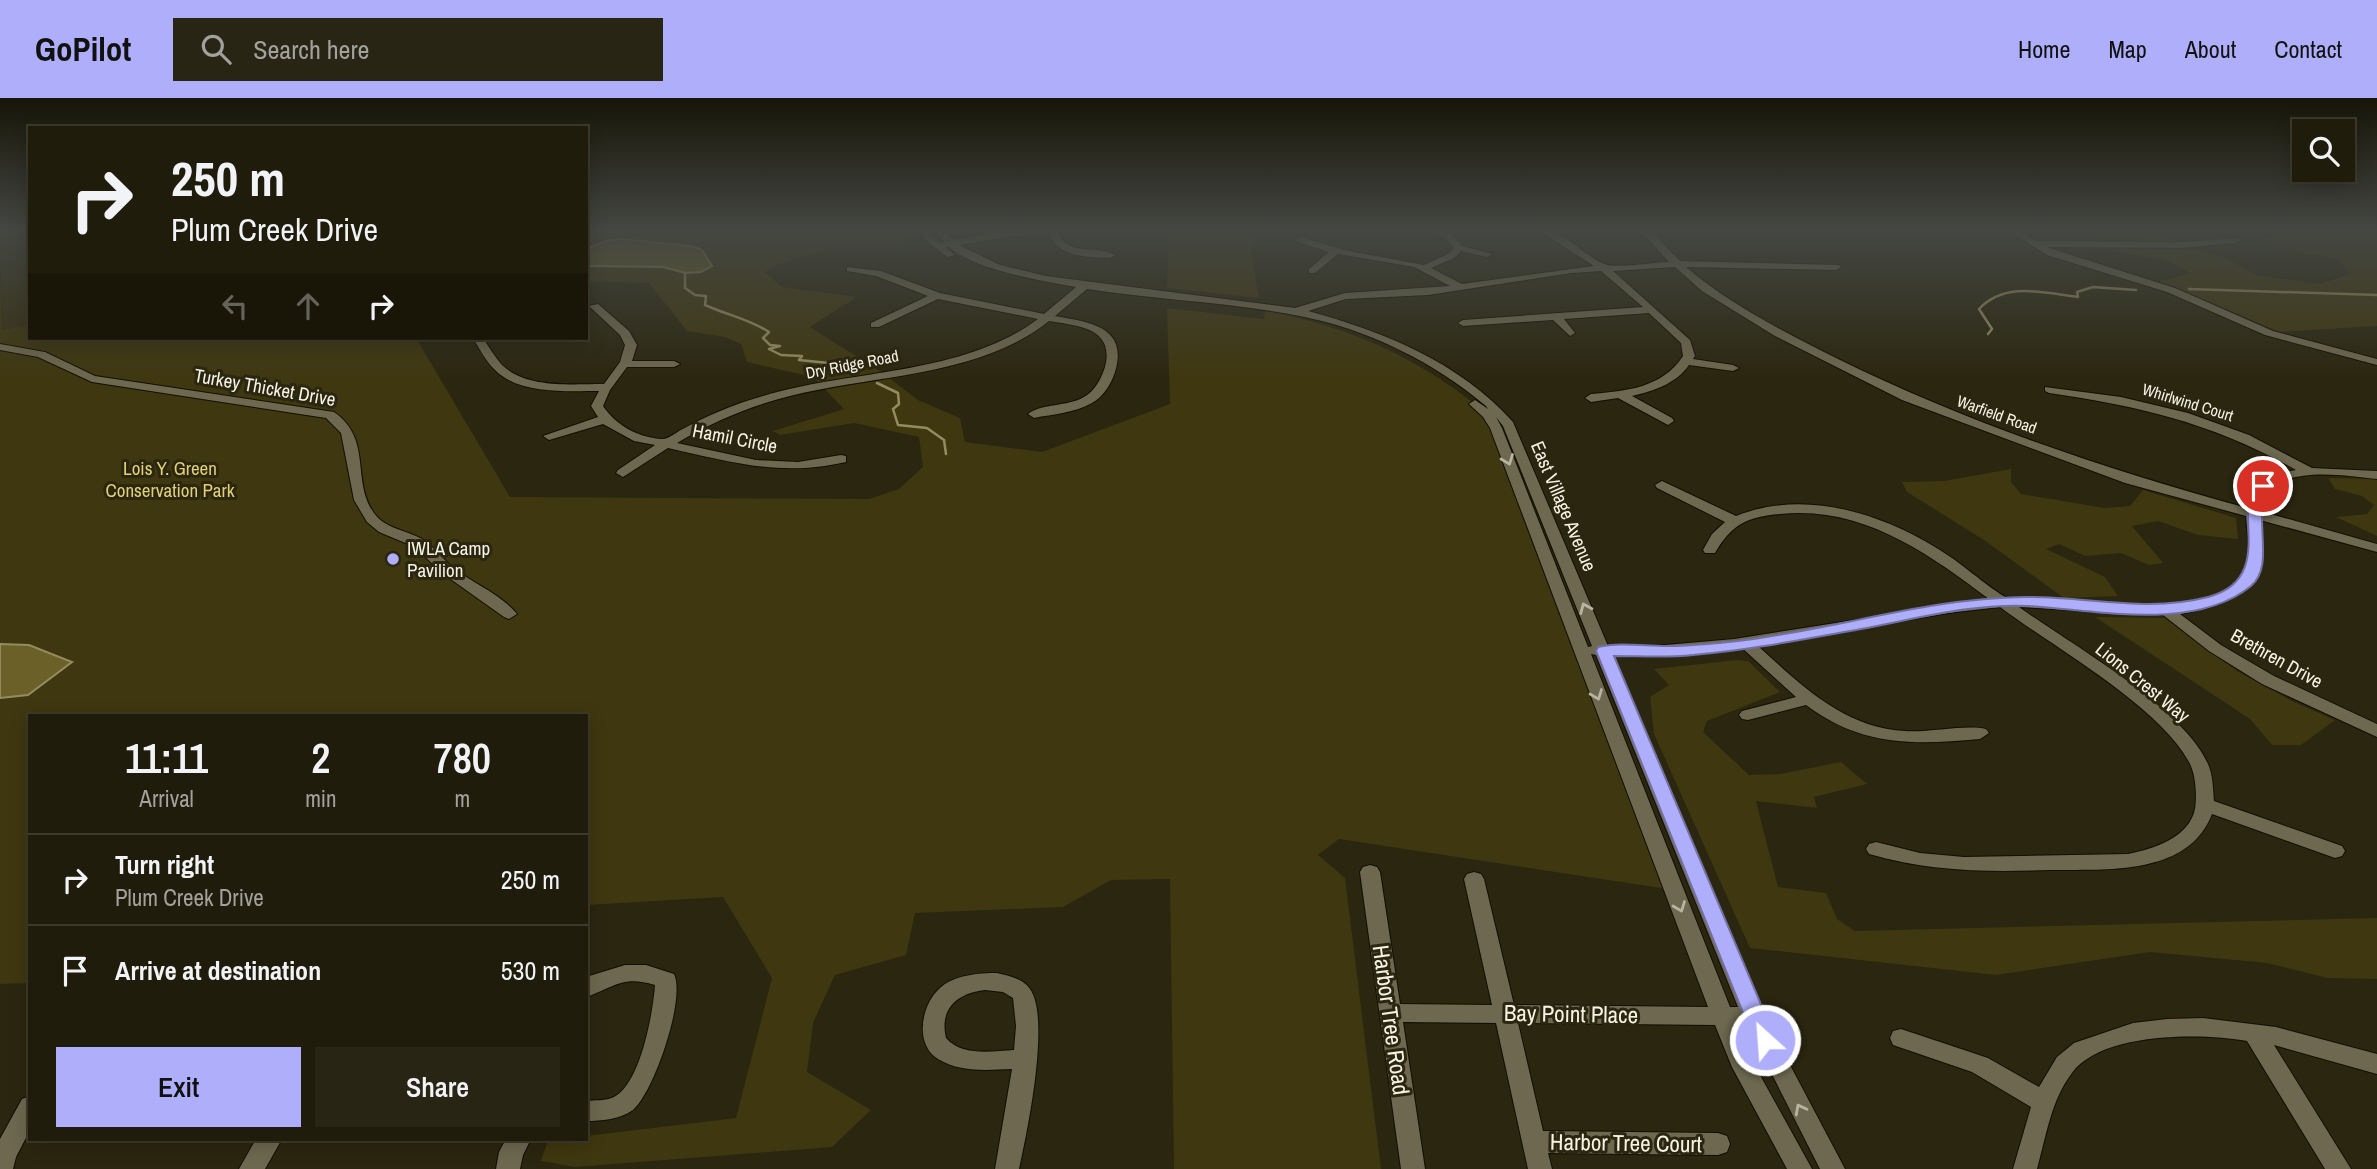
<!DOCTYPE html>
<style>
body{margin:0;font-family:"Archivo Narrow",sans-serif;background:#282514;color:#f1f3f6;height:100vh;display:flex;flex-direction:column;font-size:26px;white-space:nowrap}
*{box-sizing:border-box;margin:0}
p{font-size:23px;color:#a2a19d}
.icon{flex:none;width:38px;height:38px;fill:none;stroke:currentColor;stroke-width:2;stroke-linecap:round;stroke-linejoin:round}
.map{position:relative;flex:1;overflow:hidden}
.details{position:absolute;left:28px;top:616px;width:560px;height:427px;display:flex;flex-direction:column;background:#201c0b;border-radius:0px;box-shadow:0 4px 18px #0003,0 0 0 2px #3d3a2c}
.details>*{flex:none}
.top-card{position:absolute;left:28px;top:28px;width:560px;height:214px;border-radius:0px;box-shadow:0 4px 18px #0003,0 0 0 2px #3d3a2c;background:#201c0b;color:#f1f3f6;overflow:hidden}
.buttons{position:absolute;left:2292px;top:21px;display:grid;gap:14px}
.buttons a{display:grid;place-items:center;width:63px;height:63px;border-radius:0px;background:#201c0b;box-shadow:0 4px 18px #0003,0 0 0 2px #3d3a2c;font-size:35px}
.pin{position:absolute;display:grid;place-items:center;width:60px;height:60px;color:#fff;margin:-30px;border:4px solid #fff;border-radius:50%;box-shadow:0 2px 7px #0007}
.me{position:absolute;width:77px;margin:-38px;rotate:334deg;stroke-linejoin:round;filter:drop-shadow(0 0 5px #0008)}
.turn{display:flex;align-items:center;gap:24px;height:147px;padding:0 28px;font-size:32px}
.turn .icon{width:91px;height:91px;stroke-width:2.5}
.turn b{display:block;font-size:49px;line-height:60px}
.lanes{display:flex;align-items:center;height:66px;padding:0 28px;background:#0003;justify-content:center;gap:35px;direction:ltr}
.lanes .off{opacity:.35}
.eta{display:flex;justify-content:space-evenly;align-items:center;height:119px;text-align:center}
.eta b{font-size:42px;font-weight:600;line-height:49px}
.action{display:flex;gap:14px;margin-top:auto;padding:14px 28px}
.action a{flex:1;height:80px;border-radius:0px;background:#afaefa;color:#111;font-size:28px;font-weight:600;line-height:80px;text-align:center}
.action a+a{background:#282514;color:#f1f3f6}
ul{padding:0;list-style:none}
li{display:flex;align-items:center;gap:21px;height:91px;padding:0 28px;border-top:2px solid #3d3a2c}
li div{flex:1}
li b{display:block;font-size:26px}
li em{font-style:normal}
header{display:flex;align-items:center;gap:42px;box-sizing:border-box;height:98px;padding:0 35px;background:#afaefa;color:#111}
header strong{font-size:33px}
nav{display:flex;gap:38px;margin-inline-start:auto;font-size:24px}
.search{width:490px;height:63px;background:#282514;display:flex;align-items:center;gap:18px;box-sizing:border-box;padding:0 24px;border-radius:0px;color:#a2a19d;font-size:26px}
.map>svg:first-child{display:block}
.built{fill:#352f11}
.green{fill:#3f370f}
.water{fill:#6b6027;stroke:#948c60;stroke-width:2}
.lines{fill:none;stroke-linecap:round;stroke-linejoin:round}
.stream{stroke:#948c60;stroke-width:2.5}
.minor-casing{stroke:#130e00;stroke-width:2}
.minor{fill:#6d684f;fill-rule:evenodd}
.oneway{stroke:#b8b4a2}
.route{fill:#afaefa;stroke:#7271a2;stroke-width:2}
.poi-dot{fill:#afaefa;stroke:#2a260f;stroke-width:2.5}
.labels{text-anchor:middle;stroke-width:6;stroke-linejoin:round;paint-order:stroke}
.far-street-label{font-size:16px;fill:#f5f3e5;stroke:#2a260f}
.street-label{font-size:19px;fill:#f5f3e5;stroke:#2a260f}
.park-label{font-size:19px;fill:#e1cf7a;stroke:#2a260f}
.poi-label{font-size:19px;fill:#f5f3e5;stroke:#2a260f;text-anchor:start}
.near-street-label{font-size:23px;fill:#f5f3e5;stroke:#2a260f}
</style>
<header>
<strong>GoPilot</strong>
<div class="search"><svg class="icon" aria-label="search" viewBox="0 0 24 24"><circle cx="10" cy="10" r="6"/><path d="M15 15l6 6"/></svg>Search here</div>
<nav><a>Home</a><a>Map</a><a>About</a><a>Contact</a></nav>
</header>
<div class="map">
<svg width="2377" height="1071" viewBox="0 0 2377 1071">
<rect width="100%" height="100%" fill="#2a260f"/>
<polygon class="built" points="0,132 30,132 30,227 2,232"/>
<g class="green">
<path d="M586,132h321l-2,16c-48,1 -99,2 -141,26l18,15 75,10 -47,30 73,46 35,27 42,18 5,24 77,10 128,-48 -3,-96 97,11 1,-8c82,14 160,49 223,104l186,475 -335,-51 -21,16 27,23 36,291h-207l-4,-290 -59,1 -48,27 -148,6 -9,42 -71,20 -22,48 -6,49 64,38 -39,37 -257,20 -34,-6 7,-21 38,-1v-3l150,-18 36,-140 -49,-81 -137,8v-189h-556v267l-30,1v-286l28,-3 44,-33 -43,-17 -29,-1v-369l2,55 28,-5v13h386l94,159 359,2 30,-10 24,-22 -4,-30 -65,-14 -74,12 -7,-4 71,-22 -31,-32 -66,-15 -6,-18 -16,-7 -38,-6 -38,-48 -63,-2v-15l77,1 22,6 -76,-33 -23,9z"/>
<polygon points="1169,132 1257,132 1251,153 1259,200 1167,190"/>
<polygon points="2102,132 2151,132 2176,143 2087,139"/>
<path d="M2299,132h78v96l-98,6 -120,-51 31,-7c-27,-23 -56,-13 -84,-28l85,1 36,12 29,16 64,9 30,-10 -13,-16 -59,-10 -18,-8z"/>
<polygon points="2011,371 2011,384 2021,396 2104,410 2130,408 2143,392 2236,420 2238,441 2198,437 2158,423 2132,428 2163,465 2149,467 2121,455 2085,458 2059,446 2046,451 2105,479 2118,498 2064,500 1984,442 1907,394 1902,384 1944,383"/>
<polygon points="2328,380 2377,381 2377,438 2336,419 2367,416 2374,407 2362,398 2335,391"/>
<polygon points="2095,519 2165,520 2237,573 2292,603 2335,622 2301,647 2272,647 2250,621"/>
<polygon points="1737,562 1748,563 1780,594 1707,623 1703,634 1749,677 1780,676 1841,664 1867,686 1814,699 1817,710 1756,703 1778,789 1826,795 1837,821 1855,833 2377,820 2377,881 2327,880 2267,865 2150,854 1996,877 1750,850 1654,636 1650,599 1669,587 1654,571"/>
</g>
<g class="water">
<polygon points="622,141 691,148 702,152 712,168 701,174 685,175 663,169 586,168 586,151 609,142"/>
<polygon points="0,546 29,547 72,564 28,597 0,600"/>
</g>
<g class="lines">
<g class="stream">
<path d="M685,175v15l10,7 11,1 -1,9c22,10 44,14 64,27l-6,6 7,7 10,1 -11,3 12,6 21,1 -3,4 49,5 5,7"/>
<polyline points="2189,191 2377,197"/>
<path d="M1988,236l4,-5 -13,-20c27,-28 64,-16 99,-12l-1,-5 16,-5 43,3"/>
<polyline points="877,285 898,295 899,306 893,311 898,327 927,330 944,342 946,356"/>
</g>
<defs>
<g id="minor">
<path d="M920,132h9l2,6 9,7 5,-1 -11,-12h9l11,10 53,-9 63,-1 -12,3c12,25 39,11 57,22l-5,3c-22,-1 -51,0 -61,-24l-42,3 -48,8 41,20 46,11 249,32 50,-15 105,-7 -36,-19 -76,-13 -23,19h-6v-4l20,-17 -31,-10 -2,-2 5,-3 43,13 80,15 24,-11 6,-6 -7,-9 -24,-9h14l16,5 9,11 30,8 -5,3 -26,-6 -7,7 -23,10 31,16 132,-18 -56,-36c27,0 43,24 66,34 12,5 51,-2 65,-2l-29,-32h10l30,31 159,4 2,2 -5,3 -150,-3c45,38 98,65 150,91 131,65 270,111 411,150 4,-25 26,-34 49,-38 -81,-46 -156,-64 -247,-77l-4,-2v-4l76,10 67,16 61,22 63,33 65,3v8c-36,-4 -110,-17 -117,32l117,33v8l-117,-32c1,13 5,26 2,39 -6,38 -49,49 -82,55l41,31 53,31 103,48v13l-115,-53 -53,-33 -46,-36 -144,-8c51,37 164,100 189,157 5,11 5,25 6,37l128,45 3,5 -3,5 -7,2 -123,-44c-24,63 -108,55 -162,56 -62,2 -120,2 -181,-16l-3,-5 3,-5 7,-2 44,11 44,4 164,-3c25,-5 61,-16 67,-45 2,-13 1,-35 -6,-47 -31,-57 -136,-115 -189,-155l-52,6 -190,33c43,39 86,82 147,85 23,2 61,-7 81,-2l3,4 -9,6c-66,6 -118,8 -174,-34l-58,15 -6,-1 -3,-4 3,-4 54,-14 -54,-49 -77,7h-53l151,359 82,155h-25l-73,-144h-9l12,32 62,112h-25l-55,-102 -17,-42 -197,-2 25,108 175,2 9,3 3,8 -3,8 -9,3 -170,-2 4,16h-24l-32,-146 -93,-1 22,147h-24l-41,-297 3,-5 7,-2 7,2 3,5 20,132 92,1 -28,-126 3,-5 7,-2 7,2 3,5 30,126 194,2 -218,-579 -7,-11 -14,-13 6,-4 13,9 -2,-3c-52,-44 -119,-77 -186,-90 -70,-14 -143,-16 -213,-27l-32,27c33,6 74,10 60,56 -4,12 -11,24 -23,31 -17,10 -39,11 -58,15l-6,-4c14,-11 39,-7 56,-17 11,-6 17,-18 21,-30 10,-40 -28,-41 -56,-46 -69,56 -177,54 -259,75 -40,10 -78,26 -113,47l79,17 42,2 43,-7 5,1v6c-65,15 -116,0 -178,-14l-45,29 -7,-4 2,-3 37,-25 -21,-4 -31,-17 -54,16 -6,-4 55,-19 -7,-11 8,-15c-32,0 -81,4 -105,-22 -9,-9 -15,-21 -21,-31h10c6,9 12,19 19,27 25,24 70,19 102,19l16,-22 5,-17 -5,-10 -31,-29 9,-2 31,27 8,14 -5,16h42l6,3 -6,3h-47l-17,23 -7,16c13,19 34,31 58,33 6,1 13,-5 18,-8 27,-15 55,-27 84,-35 89,-27 198,-20 275,-77l-100,-20 -59,28h-8v-4l57,-27 -52,-20 -29,-5v-4l34,4 59,22 104,21 32,-27c-33,-6 -102,-17 -127,-40h-3l9,8 -8,2 -23,-18zM1675,169l27,24 73,45 127,64 223,83 121,33c1,18 7,41 -3,58 -32,50 -143,28 -192,25 -14,-1 -30,1 -43,-1 -10,-3 -44,-32 -56,-40 -61,-42 -144,-71 -216,-42l-74,-35 -7,4 2,3 68,34 -13,12 -9,16 2,3h10c17,-29 32,-36 65,-39 81,-9 148,39 209,85l-255,40 -69,6 -57,1 -95,-224c-54,-60 -128,-90 -205,-111l38,-12 82,-4 143,-22 30,-2 42,36 -180,13 -5,3 5,3 90,-6 17,16 5,-3 -11,-14 85,-6 32,30 2,13c-21,32 -57,35 -92,38l-6,4 6,4 27,-4 50,27 6,-4 -2,-3 -40,-22c21,-5 44,-12 57,-31l44,6 6,-3 -6,-3 -40,-6 2,-3 -5,-16 -77,-69zM1496,319l7,9 89,220 -4,1 -86,-219zM1591,556l5,1 142,352h-8z"/>
<polygon points="2006,132 2017,132 2037,143 2180,144 2238,140 2240,142 2235,145 2180,150 2046,149 2175,190 2273,233 2377,261 2377,267 2265,237 2167,194 2047,157"/>
<path d="M0,246l45,8 50,24 239,36c39,27 17,69 40,101 12,17 35,17 51,28 10,7 18,18 27,26 20,16 49,27 65,47l-8,5 -5,-2 -62,-44 -27,-26 -36,-15 -12,-10 -13,-22 -13,-67 -15,-15 -234,-36 -54,-25 -38,-7z"/>
<path d="M625,867h21l28,9c12,24 -20,118 -41,136 -12,9 -32,11 -47,11v-20c9,-1 20,0 28,-4 27,-14 39,-85 41,-112 -33,-10 -40,2 -69,12v-20z"/>
<path d="M997,875c11,3 26,5 33,16 21,29 -3,144 -11,180h-24l17,-100c-24,1 -51,4 -74,-10 -24,-15 -17,-54 2,-71 14,-13 38,-15 57,-15zM985,892l18,2 10,6 3,28 -2,24c-21,1 -52,7 -68,-12 -7,-30 12,-45 39,-48z"/>
<path d="M2203,920l73,9 101,27v20l-103,-29 77,124h-26l-78,-128c-46,-8 -145,-9 -175,32 -21,27 -26,64 -35,96h-24l18,-62 -59,-35 -79,-27 -3,-7 3,-7 8,-2 87,29 51,29 18,-30 17,-14 59,-20 34,-4z"/>
<polygon points="30,998 30,1032 16,1059 13,1071 0,1071 0,1041 22,1001"/>
<polygon points="256,1041 282,1041 265,1071 239,1071"/>
<polygon points="506,1041 531,1041 523,1057 520,1071 496,1071 499,1054"/>
</g>
</defs>
<use href="#minor" class="minor-casing"/>
<use href="#minor" class="minor"/>
</g>
<defs><path id="oneway-chevron" d="M-2-3.5L2.5 0L-2 3.5" fill="none" stroke-width="1.6" stroke-linecap="round" stroke-linejoin="round" transform="scale(1.75)"/></defs>
<g class="oneway">
<use href="#oneway-chevron" transform="translate(1508 362) rotate(69)"/>
<use href="#oneway-chevron" transform="translate(1585 510) rotate(-113)"/>
<use href="#oneway-chevron" transform="translate(1597 597) rotate(69)"/>
<use href="#oneway-chevron" transform="translate(1680 809) rotate(69)"/>
<use href="#oneway-chevron" transform="translate(1800 1011) rotate(-118)"/>
</g>
<linearGradient id="sky" x2="0" y2="1"><stop stop-color="#171508"/><stop offset="0.47" stop-color="#444742"/><stop offset="1" stop-color="#444742" stop-opacity="0"/></linearGradient>
<rect width="2377" height="282" fill="url(#sky)"/>
<path class="route" d="M2263,384l7,4c-20,28 7,78 -19,100 -56,46 -156,24 -222,20 -56,-3 -113,13 -168,23 -56,10 -111,21 -168,26 -26,3 -53,1 -79,1l162,384 -3,7 -8,2 -8,-2 -161,-396 2,-4c21,-5 47,-1 69,-1 26,0 53,-3 79,-6 93,-12 184,-42 278,-43 62,-1 122,16 184,0 74,-19 16,-103 55,-115z"/>
<circle class="poi-dot" cx="393" cy="461" r="7"/>
<g class="labels">
<g class="far-street-label">
<text transform="translate(852 266) rotate(-11)" y="6">Dry Ridge Road</text>
<text transform="translate(2188 304) rotate(17)" y="6">Whirlwind Court</text>
<text transform="translate(1997 316) rotate(20)" y="6">Warfield Road</text>
</g>
<g class="street-label">
<text transform="translate(265 289) rotate(10)" y="7">Turkey Thicket Drive</text>
<text transform="translate(735 340) rotate(11)" y="7">Hamil Circle</text>
<text transform="translate(1564 408) rotate(67)" y="7">East Village Avenue</text>
<text transform="translate(2277 560) rotate(29)" y="7">Brethren Drive</text>
<text transform="translate(2143 584) rotate(39)" y="7">Lions Crest Way</text>
</g>
<g class="park-label">
<text x="170" y="377">Lois Y. Green<tspan x="170" dy="22">Conservation Park</tspan></text>
</g>
<g class="poi-label">
<text x="407" y="457">IWLA Camp<tspan x="407" dy="22">Pavilion</tspan></text>
</g>
<g class="near-street-label">
<text transform="translate(1571 916) rotate(1)" y="8">Bay Point Place</text>
<text transform="translate(1391 922) rotate(82)" y="8">Harbor Tree Road</text>
<text transform="translate(1626 1045) rotate(1)" y="8">Harbor Tree Court</text>
</g>
</g>
</svg>
<div class="buttons">
<a><svg class="icon" aria-label="search" viewBox="0 0 24 24"><circle cx="10" cy="10" r="6"/><path d="M15 15l6 6"/></svg></a>
</div>
<div class="pin" style="left:2263px;top:388px;background:#d93025"><svg class="icon" aria-label="arrive" viewBox="0 0 24 24"><path d="M6 21V4h12l-3 4 3 4H6"/></svg></div>
<svg class="me" style="left:1765px;top:942px" viewBox="-20 -20 40 40"><circle r="17" fill="#afaefa" stroke="#fff" stroke-width="3"/><path d="M0-11L8 9 0 5-8 9z" fill="#fff"/></svg>
<div class="top-card">
<div class="turn"><svg class="icon" aria-label="right" viewBox="0 0 24 24"><path d="M7 20v-9h11M14 6l5 5-5 5"/></svg><div><b>250 m</b>Plum Creek Drive</div></div>
<div class="lanes"><svg class="icon off" aria-label="left" viewBox="0 0 24 24"><path d="M17 20v-9H6M10 6l-5 5 5 5"/></svg><svg class="icon off" aria-label="ahead" viewBox="0 0 24 24"><path d="M12 20V5M6 11l6-6 6 6"/></svg><svg class="icon" aria-label="right" viewBox="0 0 24 24"><path d="M7 20v-9h11M14 6l5 5-5 5"/></svg></div>
</div>
<section class="details">
<div class="eta">
<div><b>11:11</b><p>Arrival</p></div>
<div><b>2</b><p>min</p></div>
<div><b>780</b><p>m</p></div>
</div>
<ul>
<li><svg class="icon" aria-label="right" viewBox="0 0 24 24"><path d="M7 20v-9h11M14 6l5 5-5 5"/></svg><div><b>Turn right</b><p>Plum Creek Drive</p></div><em>250 m</em></li>
<li><svg class="icon" aria-label="arrive" viewBox="0 0 24 24"><path d="M6 21V4h12l-3 4 3 4H6"/></svg><div><b>Arrive at destination</b></div><em>530 m</em></li>
</ul>
<div class="action"><a>Exit</a><a>Share</a></div>
</section>
</div>
